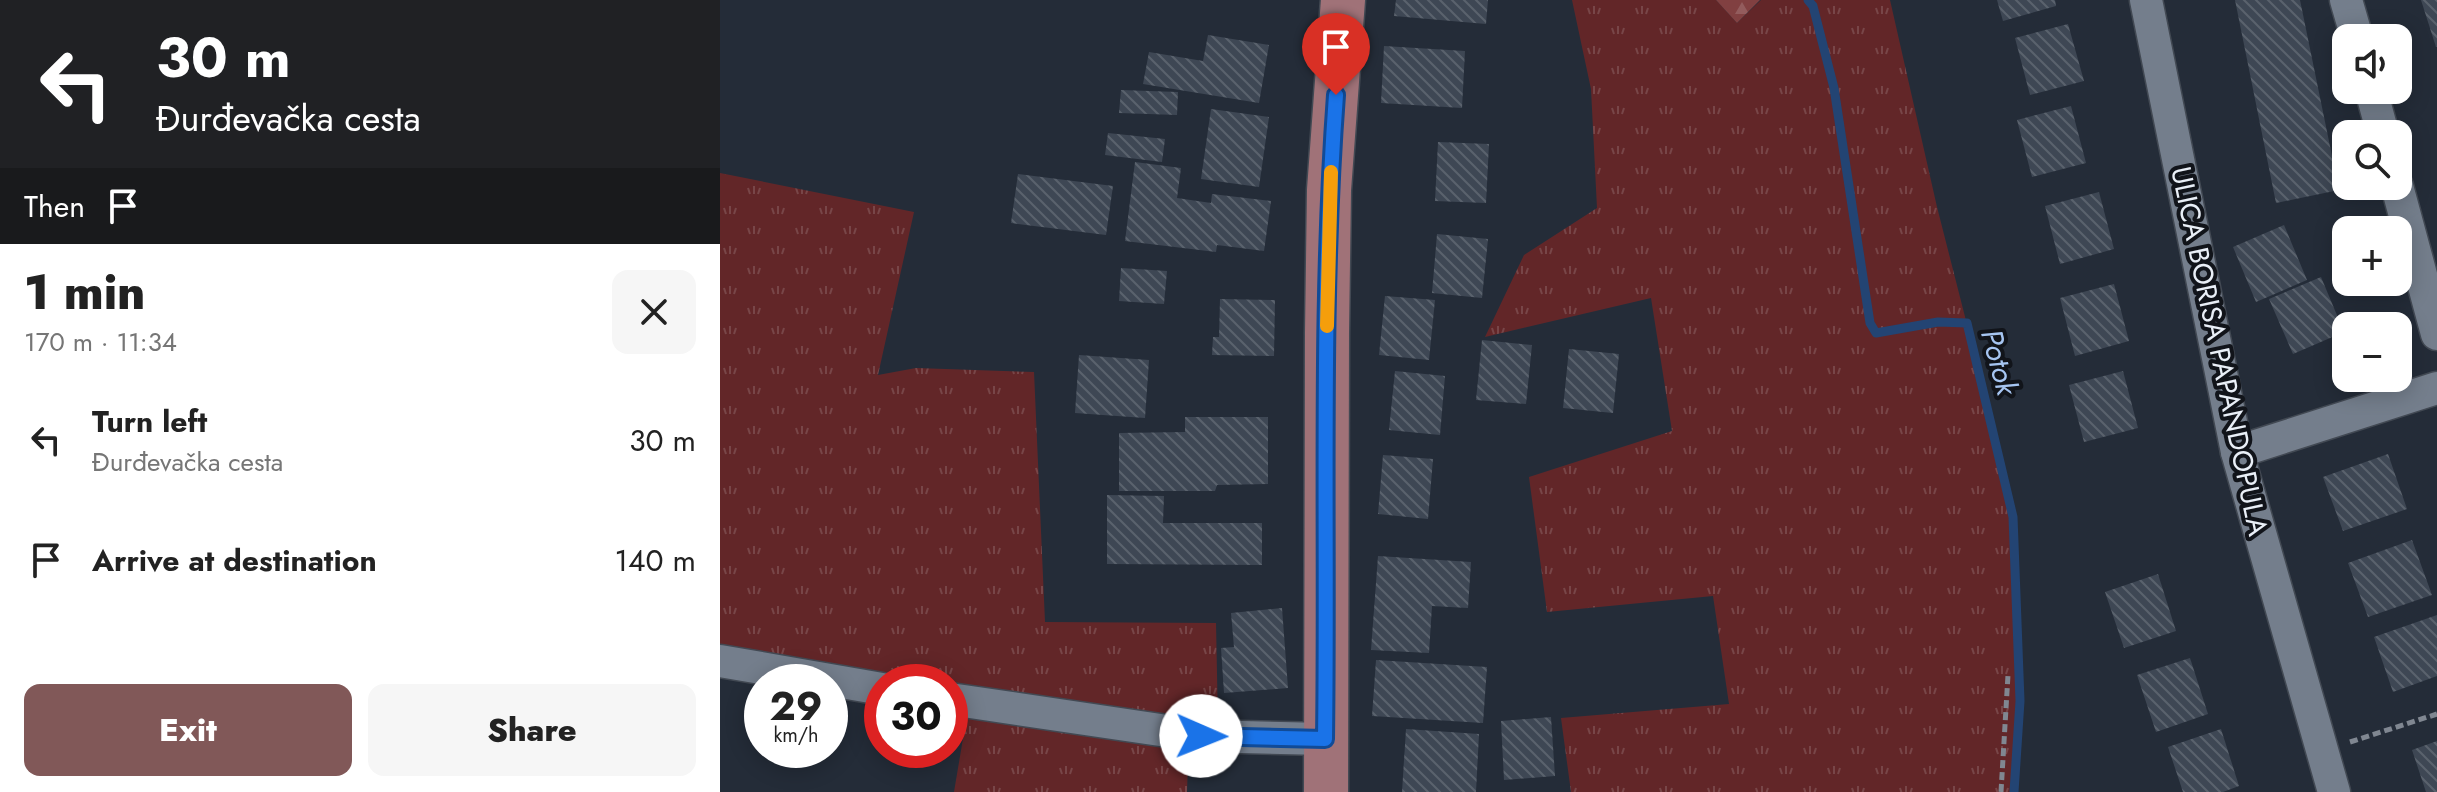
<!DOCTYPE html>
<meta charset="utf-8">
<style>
body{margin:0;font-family:Jost,sans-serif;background:#f6f6f6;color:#222;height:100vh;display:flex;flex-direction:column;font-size:30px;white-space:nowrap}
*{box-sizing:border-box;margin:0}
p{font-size:26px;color:#767676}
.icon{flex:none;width:44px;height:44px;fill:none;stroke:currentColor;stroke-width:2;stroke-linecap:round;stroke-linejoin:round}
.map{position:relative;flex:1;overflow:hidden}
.details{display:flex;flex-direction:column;background:#fff;width:720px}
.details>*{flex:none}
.hud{background:#202124;color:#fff;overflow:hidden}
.controls{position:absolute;left:1612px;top:24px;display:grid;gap:16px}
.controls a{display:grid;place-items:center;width:80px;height:80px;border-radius:16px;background:#fff;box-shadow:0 4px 20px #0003;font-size:40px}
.speed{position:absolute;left:24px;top:664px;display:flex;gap:16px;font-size:40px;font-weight:700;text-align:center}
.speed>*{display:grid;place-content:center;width:104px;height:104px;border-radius:50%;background:#fff;box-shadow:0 4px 20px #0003;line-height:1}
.speed small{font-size:20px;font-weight:400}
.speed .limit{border:12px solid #d22;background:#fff;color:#111}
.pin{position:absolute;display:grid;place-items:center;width:68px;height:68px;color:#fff;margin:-82px -34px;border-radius:50% 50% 50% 0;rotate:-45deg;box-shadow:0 0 8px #0007}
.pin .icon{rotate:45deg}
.me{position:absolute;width:88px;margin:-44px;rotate:91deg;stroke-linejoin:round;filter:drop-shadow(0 0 6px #0008)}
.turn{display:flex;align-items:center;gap:28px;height:168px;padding:0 24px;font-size:36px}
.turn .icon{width:104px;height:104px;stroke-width:2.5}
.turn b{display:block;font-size:56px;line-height:68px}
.then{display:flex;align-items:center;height:76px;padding:0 24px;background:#0003;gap:16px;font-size:30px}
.round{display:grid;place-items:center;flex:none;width:84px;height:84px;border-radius:16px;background:#f6f6f6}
.summary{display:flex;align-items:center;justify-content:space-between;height:136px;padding:0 24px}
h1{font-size:48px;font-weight:800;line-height:60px}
.action{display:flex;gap:16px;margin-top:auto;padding:16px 24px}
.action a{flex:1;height:92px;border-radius:16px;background:#815858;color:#fff;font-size:32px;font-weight:800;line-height:92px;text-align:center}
.action a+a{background:#f6f6f6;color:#222}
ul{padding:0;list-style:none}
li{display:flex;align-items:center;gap:24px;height:120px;padding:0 24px}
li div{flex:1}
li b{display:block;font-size:30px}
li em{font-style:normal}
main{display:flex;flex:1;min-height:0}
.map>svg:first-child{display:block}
.grass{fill:url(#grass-tufts)}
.forest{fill:url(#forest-firs)}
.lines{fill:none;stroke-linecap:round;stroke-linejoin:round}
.stream{stroke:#234473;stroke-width:9}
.building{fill:url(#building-back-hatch)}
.minor-casing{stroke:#424953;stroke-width:35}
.primary-casing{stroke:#424953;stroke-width:47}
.path{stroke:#808791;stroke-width:5;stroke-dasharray:8 4;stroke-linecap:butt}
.minor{stroke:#747e8c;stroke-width:32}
.primary{stroke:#a07278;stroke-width:44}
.route-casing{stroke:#114b97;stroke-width:20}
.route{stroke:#1a73e8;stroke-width:14}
.slow{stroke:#f59e0b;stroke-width:14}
.labels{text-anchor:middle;stroke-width:8;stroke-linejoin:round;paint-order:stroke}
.street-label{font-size:28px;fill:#e9eff7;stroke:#11141a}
.water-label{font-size:30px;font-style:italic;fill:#a6c5f1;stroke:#11141a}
</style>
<main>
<section class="details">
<div class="hud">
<div class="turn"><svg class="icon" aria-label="left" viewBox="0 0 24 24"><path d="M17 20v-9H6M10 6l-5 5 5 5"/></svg><div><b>30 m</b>Đurđevačka cesta</div></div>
<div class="then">Then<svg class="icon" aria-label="arrive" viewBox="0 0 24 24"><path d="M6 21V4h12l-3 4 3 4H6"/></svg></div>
</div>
<div class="summary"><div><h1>1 min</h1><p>170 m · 11:34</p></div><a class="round"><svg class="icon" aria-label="close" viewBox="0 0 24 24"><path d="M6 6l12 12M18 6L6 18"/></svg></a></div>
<ul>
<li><svg class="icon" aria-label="left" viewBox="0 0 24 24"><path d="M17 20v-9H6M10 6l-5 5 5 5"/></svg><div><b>Turn left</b><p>Đurđevačka cesta</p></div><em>30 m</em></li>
<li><svg class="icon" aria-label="arrive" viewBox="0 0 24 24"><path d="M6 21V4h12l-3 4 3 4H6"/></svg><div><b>Arrive at destination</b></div><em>140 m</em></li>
</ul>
<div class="action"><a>Exit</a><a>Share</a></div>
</section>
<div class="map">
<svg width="1717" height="792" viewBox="0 0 1717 792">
<defs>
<pattern id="grass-tufts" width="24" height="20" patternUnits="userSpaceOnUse" patternTransform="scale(2)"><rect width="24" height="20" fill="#622628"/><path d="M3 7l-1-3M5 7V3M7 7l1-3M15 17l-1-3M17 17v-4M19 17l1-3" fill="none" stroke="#784648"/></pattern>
<pattern id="forest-firs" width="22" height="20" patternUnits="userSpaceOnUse" patternTransform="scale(2)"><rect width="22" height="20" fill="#814041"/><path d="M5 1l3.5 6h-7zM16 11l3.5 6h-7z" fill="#935c5d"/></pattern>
<pattern id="building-back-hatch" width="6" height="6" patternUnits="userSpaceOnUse" patternTransform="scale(2)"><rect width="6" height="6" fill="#3e4754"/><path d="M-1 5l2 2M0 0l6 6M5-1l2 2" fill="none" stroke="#5a626d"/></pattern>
</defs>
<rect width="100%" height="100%" fill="#242c38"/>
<g class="grass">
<polygon points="852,0 996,0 1017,23 1041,0 1170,0 1217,207 1267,403 1293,517 1300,701 1294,792 851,792 841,718 1009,704 993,596 827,612 809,477 952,431 931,298 765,337 804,255 877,208 871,89"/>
<polygon points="0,173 194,212 158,375 196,368 314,372 325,622 496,623 498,725 469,735 467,792 234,792 249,703 230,699 230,682 162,682 0,661"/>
</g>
<polygon class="forest" points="996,0 1040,0 1017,23"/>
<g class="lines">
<polyline class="stream" points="1088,0 1093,6 1114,88 1150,323 1156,333 1218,322 1247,323 1293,517 1300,701 1294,792"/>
</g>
<g class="building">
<polygon points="676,0 768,0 766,24 674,16"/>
<polygon points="1277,0 1335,0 1336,6 1283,21"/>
<polygon points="1515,0 1580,0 1619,190 1556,203"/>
<polygon points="1701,0 1717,0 1717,47 1716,47"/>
<polygon points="1348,24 1364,81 1310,95 1295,38"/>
<polygon points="488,35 549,45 539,103 423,84 429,52 483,61"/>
<polygon points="664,46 745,51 742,108 661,103"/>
<polygon points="401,90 458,92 457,115 399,113"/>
<polygon points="1351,106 1366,163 1312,177 1297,120"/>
<polygon points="491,109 549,117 539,187 481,179"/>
<polygon points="388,133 445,139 442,162 385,155"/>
<polygon points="718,142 769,144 766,203 715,201"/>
<polygon points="415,162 461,168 457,198 491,203 492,194 551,201 544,251 497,245 496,252 405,241"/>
<polygon points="298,174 393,186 386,235 291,223"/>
<polygon points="1379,192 1394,249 1340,264 1325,206"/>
<polygon points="1564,225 1587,280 1536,302 1513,247"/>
<polygon points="717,234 768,239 762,298 712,293"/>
<polygon points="401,268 447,271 444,304 399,301"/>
<polygon points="1601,277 1624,332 1573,354 1549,299"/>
<polygon points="1394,284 1409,341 1355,356 1340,298"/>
<polygon points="665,296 715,300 709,360 659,355"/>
<polygon points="500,299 555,300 554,356 492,355 493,337 499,337"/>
<polygon points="762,340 812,345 806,404 756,400"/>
<polygon points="849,349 899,354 893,413 843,408"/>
<polygon points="359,355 429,360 425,418 355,413"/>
<polygon points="675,371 725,376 720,435 669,430"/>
<polygon points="1403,371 1418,428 1364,442 1349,385"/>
<polygon points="465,417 548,417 548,484 497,485 495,491 399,491 399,433 465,432"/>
<polygon points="1668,454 1687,509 1623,531 1603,477"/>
<polygon points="663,455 713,459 708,519 658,514"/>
<polygon points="387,495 444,496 443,523 542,523 542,565 387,564"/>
<polygon points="1692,540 1712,595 1648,617 1628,563"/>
<polygon points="658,556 751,562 748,608 712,606 709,653 651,650"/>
<polygon points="1438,574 1456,631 1404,648 1385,592"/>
<polygon points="562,608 568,688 504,693 501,648 514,647 511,613"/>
<polygon points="1717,615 1717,676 1673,692 1654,637"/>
<polygon points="1470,658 1488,714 1436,732 1417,675"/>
<polygon points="656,660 767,667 763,723 652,716"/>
<polygon points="831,717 835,776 784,780 781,721"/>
<polygon points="686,729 759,734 756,792 682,792"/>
<polygon points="1501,729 1519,786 1503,792 1463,792 1448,747"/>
<polygon points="1717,741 1717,792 1706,792 1692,750"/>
</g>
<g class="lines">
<defs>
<g id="minor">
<polyline points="1426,0 1517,452 1614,792"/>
<polyline points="1626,0 1637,38"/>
<polyline points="1651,90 1663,134"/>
<polyline points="1677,186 1717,334"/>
<polyline points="1517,452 1717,388"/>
<polyline points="0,661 162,689"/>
<polyline points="230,699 481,736 605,739"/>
</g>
<polyline id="primary" points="606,792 607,333 609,190 623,0"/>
</defs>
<use href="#minor" class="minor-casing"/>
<use href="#primary" class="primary-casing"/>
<g class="path">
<polyline points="1630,742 1717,714"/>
<polyline points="1281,792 1288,675"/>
</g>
<use href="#minor" class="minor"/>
<use href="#primary" class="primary"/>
</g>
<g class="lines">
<defs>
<path id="route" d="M481,736l124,3c3,-214 -5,-430 11,-644"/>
</defs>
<use href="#route" class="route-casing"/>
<use href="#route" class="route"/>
<polyline class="slow" points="607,326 611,172"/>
</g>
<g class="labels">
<g class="street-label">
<text transform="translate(1500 351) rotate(78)" y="10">ULICA BORISA PAPANDOPULA</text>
</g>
<g class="water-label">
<text transform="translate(1279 362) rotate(75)" y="10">Potok</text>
</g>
</g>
</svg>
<div class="controls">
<a><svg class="icon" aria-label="sound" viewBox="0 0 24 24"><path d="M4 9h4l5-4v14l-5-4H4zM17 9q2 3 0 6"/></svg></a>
<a><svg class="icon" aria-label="search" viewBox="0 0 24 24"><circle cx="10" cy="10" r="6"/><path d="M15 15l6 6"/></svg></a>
<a>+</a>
<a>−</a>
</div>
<div class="speed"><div>29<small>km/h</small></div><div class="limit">30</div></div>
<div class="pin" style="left:616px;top:95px;background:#d93025"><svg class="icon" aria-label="arrive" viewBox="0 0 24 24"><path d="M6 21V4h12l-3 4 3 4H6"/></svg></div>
<svg class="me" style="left:481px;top:736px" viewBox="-20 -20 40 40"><circle r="19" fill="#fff"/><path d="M0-13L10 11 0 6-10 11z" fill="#1a73e8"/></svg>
</div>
</main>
